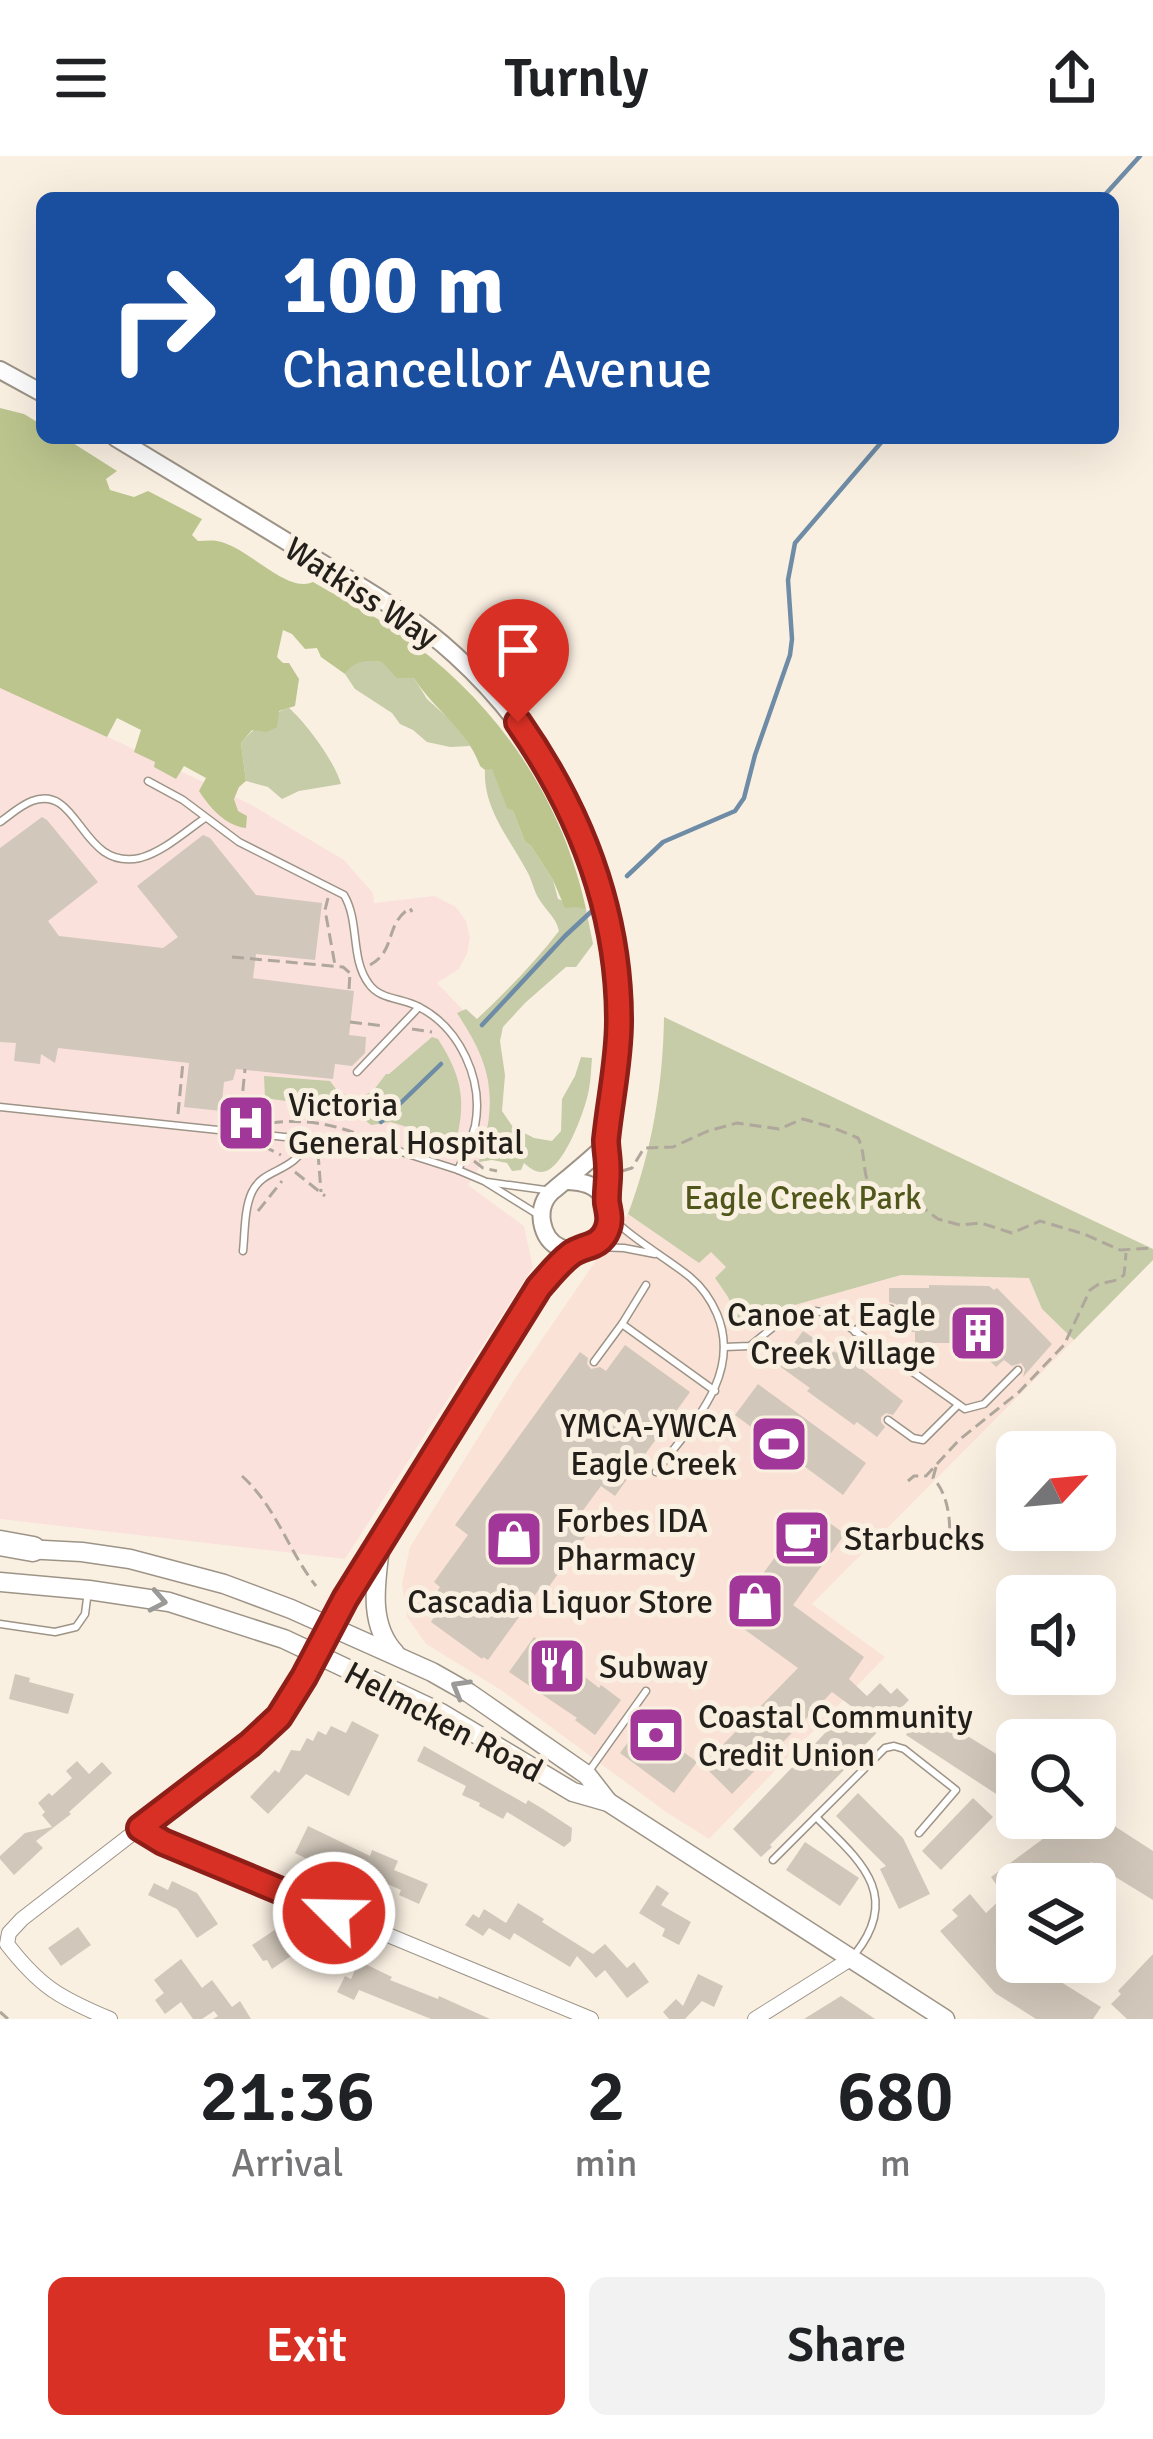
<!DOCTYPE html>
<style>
body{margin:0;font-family:Signika,sans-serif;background:#f2f2f2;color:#202124;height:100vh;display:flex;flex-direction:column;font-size:45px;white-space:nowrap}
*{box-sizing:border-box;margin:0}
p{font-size:39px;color:#757577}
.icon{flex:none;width:66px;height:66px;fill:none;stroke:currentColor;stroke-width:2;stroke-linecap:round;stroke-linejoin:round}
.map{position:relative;height:1863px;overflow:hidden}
.panel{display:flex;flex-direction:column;background:#fff;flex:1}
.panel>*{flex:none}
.top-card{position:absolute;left:36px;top:36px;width:1083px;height:252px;border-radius:18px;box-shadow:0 12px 48px #0002;background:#1a4fa0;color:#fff;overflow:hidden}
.needle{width:78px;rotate:64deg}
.tools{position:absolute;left:996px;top:1275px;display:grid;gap:24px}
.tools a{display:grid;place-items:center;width:120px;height:120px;border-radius:18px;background:#fff;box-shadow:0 12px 48px #0002;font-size:60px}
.pin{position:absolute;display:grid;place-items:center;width:102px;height:102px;color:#fff;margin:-123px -51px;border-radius:50% 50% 50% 0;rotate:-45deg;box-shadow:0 0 12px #0007}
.pin .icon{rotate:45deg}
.me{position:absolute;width:132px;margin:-66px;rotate:293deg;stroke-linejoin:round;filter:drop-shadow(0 0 9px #0008)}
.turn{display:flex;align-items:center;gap:42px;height:252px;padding:0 48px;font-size:54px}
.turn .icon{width:156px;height:156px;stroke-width:2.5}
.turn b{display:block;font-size:84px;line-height:102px}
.eta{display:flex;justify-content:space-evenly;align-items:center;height:204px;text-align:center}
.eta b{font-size:72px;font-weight:600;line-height:84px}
.action{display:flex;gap:24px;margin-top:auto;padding:24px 48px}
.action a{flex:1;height:138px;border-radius:18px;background:#d93025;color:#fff;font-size:48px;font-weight:600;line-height:138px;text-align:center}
.action a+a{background:#f2f2f2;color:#202124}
header{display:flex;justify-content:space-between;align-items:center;height:156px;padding:0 48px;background:#fff;font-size:54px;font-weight:600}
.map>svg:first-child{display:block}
.commercial{fill:#fae2d7}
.medical{fill:#fbe1dc}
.green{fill:#c5cca7}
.forest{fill:#bcc58e}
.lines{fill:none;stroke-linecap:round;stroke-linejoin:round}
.stream{stroke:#6f8ca6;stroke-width:4.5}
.building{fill:#d1c7ba}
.service-casing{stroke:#9d9487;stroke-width:9}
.minor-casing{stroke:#9d9487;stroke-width:16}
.tertiary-casing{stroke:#9d9487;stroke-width:20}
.secondary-casing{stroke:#9d9487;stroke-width:21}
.motorway-casing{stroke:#9d9487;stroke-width:27}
.path{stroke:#afa79c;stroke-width:3;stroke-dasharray:12 6;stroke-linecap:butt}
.service{stroke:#fff;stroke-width:6}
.minor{stroke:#fff;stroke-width:14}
.tertiary{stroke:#fff;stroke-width:16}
.secondary{stroke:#fff;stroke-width:18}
.motorway{stroke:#fff;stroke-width:24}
.oneway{stroke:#9c9a98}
.route-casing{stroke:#8d1f18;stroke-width:30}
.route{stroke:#d93025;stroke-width:21}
.labels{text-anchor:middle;stroke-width:10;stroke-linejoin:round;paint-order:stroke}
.street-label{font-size:33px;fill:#231f1a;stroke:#faf0e2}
.poi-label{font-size:33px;fill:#231f1a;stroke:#faf0e2;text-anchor:start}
.park-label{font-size:33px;fill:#50571b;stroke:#faf0e2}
</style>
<header><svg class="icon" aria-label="menu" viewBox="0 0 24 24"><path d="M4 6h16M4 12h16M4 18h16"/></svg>Turnly<svg class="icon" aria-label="share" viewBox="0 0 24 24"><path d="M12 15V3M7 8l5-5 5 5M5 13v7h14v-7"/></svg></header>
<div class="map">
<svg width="1153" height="1863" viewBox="0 0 1153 1863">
<rect width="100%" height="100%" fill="#faf0e2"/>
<polygon class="commercial" points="628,1058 699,1106 710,1095 726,1111 715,1122 728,1141 739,1165 901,1119 1029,1122 1042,1153 1074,1184 812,1448 885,1501 709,1683 666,1656 501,1534 426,1488 407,1461 402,1428 410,1391 514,1224"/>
<polygon class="medical" points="0,530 250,648 344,704 373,737 374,747 434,740 456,751 466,765 470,782 467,798 459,813 437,827 466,857 496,936 487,999 468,1029 524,1070 533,1111 345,1403 0,1363"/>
<g class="green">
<polygon points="361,504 382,506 414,522 427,543 459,572 470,590 450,591 427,586 413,574 400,568 392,557 355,533 345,518 351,509"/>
<path d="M289,552c18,16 46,54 52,76l-42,7 -17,8 -14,-12 -22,-6 -5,-38c13,-15 29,-30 48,-35z"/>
<path d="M492,612l15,39 6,4 12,31 6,4 22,34 5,19 28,10 7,35 -17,23h-10l-41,36 -22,24 -3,14 5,34 -3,36 11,16 21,11 18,3 9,-10 1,-32 13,-23 6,-19 11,1c-1,10 -1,21 -3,31 -3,19 -26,84 -48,83 -6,0 -13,-5 -17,-9l-3,7 -9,1 -5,-8 -15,-3 -13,2c1,-13 7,-25 9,-38 7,-46 -7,-74 -31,-111l9,-4 11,10c30,-28 57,-56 82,-88 -3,-14 -13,-20 -20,-32 -5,-8 -7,-18 -11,-26 -18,-34 -45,-64 -43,-103z"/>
<path d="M664,861l489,232v11l-79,80 -32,-31 -13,-31 -128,-3 -163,46 -10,-24 -13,-19 11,-11 -15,-15 -12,11 -71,-49c24,-63 35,-129 36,-197z"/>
<path d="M432,881l6,2c25,39 29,64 16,110l-6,3 -6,-1v-13l-51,-16 -20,3 -5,-4 -4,-10 -11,-3 -20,4 -18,-7 -48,-7 -1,-22 66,5 9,12 19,5 15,-7 13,-17h3z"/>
</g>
<path class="forest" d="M0,252l24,6 18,11v13h23l52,33 -11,8 4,11 24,7 14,-6 54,28 -10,16 6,6c6,0 13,-1 19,0 31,5 69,53 96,41 29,17 60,32 87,52 95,66 162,163 186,275l-10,-2 -11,1 -12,-28 -22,-34 -6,-4 -12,-31 -6,-3 -15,-39 -7,1 -5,-4c-13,-37 -46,-56 -66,-88h-17l-15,-16c-17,-1 -26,-3 -37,12l-24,-17 -4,-9 -12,1 -13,-15 -9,-4 -6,27 6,6h6l10,16 -4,27 -16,5 -2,16 -10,5 -15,-2 -11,13 5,38 -7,6 -5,12 4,12 9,5 -1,12c-20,-2 -36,-20 -47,-37l7,-13 -22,-12 -8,13 -22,-12 1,-5 -21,-10 7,-22 -24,-12 -10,19 -107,-49z"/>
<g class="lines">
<g class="stream">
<polyline points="1102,42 1140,0"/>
<polyline points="627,720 663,686 735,655 744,642 755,599 790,499 792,483 788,424 795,387 885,282"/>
<polyline points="482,869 565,780 593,754"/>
<polyline points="381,966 441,908"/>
</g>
</g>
<g class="building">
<polygon points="42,661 47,664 98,726 48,765 59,780 163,792 178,781 137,730 203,679 210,682 256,739 322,747 315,804 256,798 253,822 354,835 349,879 366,881 365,897 352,910 335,908 333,923 236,913 233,924 224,926 221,955 184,951 189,907 58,892 55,907 41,898 40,908 14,905 16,887 0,886 0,692"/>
<polygon points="929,1129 989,1130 994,1134 997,1132 1052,1188 1023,1221 1025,1213 1021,1207 1012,1210 1004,1204 996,1211 977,1192 958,1192 958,1187 915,1187 915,1176 889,1174 889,1161 896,1158 898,1153 896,1148 889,1146 889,1132 929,1132"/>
<polygon points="803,1175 836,1197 838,1194 903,1245 893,1259 886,1257 881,1261 881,1266 885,1271 877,1281 857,1266 854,1269 807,1235 810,1232 778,1209"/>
<polygon points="625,1189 690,1236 615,1340 601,1330 581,1357 595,1367 545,1436 540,1432 488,1504 483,1501 482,1503 431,1466 436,1458 431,1454 435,1448 431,1445 440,1431 434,1426 468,1379 455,1369 580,1196 588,1202 587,1208 591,1213 600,1211 606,1215"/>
<polygon points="758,1228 866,1307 843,1339 735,1259"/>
<polygon points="810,1353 845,1378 793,1449 864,1501 849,1523 867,1540 880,1527 891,1538 897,1532 909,1544 848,1606 850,1608 770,1689 772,1691 761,1701 733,1673 851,1550 832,1536 732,1638 703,1609 798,1512 730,1463"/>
<polygon points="534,1481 599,1532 601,1529 621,1544 595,1579 575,1564 577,1562 509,1516"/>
<polygon points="15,1518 30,1522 29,1526 74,1538 68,1558 9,1543"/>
<polygon points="923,1552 1017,1611 1017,1636 1010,1647 906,1579"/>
<polygon points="352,1565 379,1579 349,1640 306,1618 268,1658 250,1641 275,1614 279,1617 291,1594 300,1595 307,1582 313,1585 318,1575 326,1579 331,1570 346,1577"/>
<polygon points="643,1566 697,1606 674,1637 620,1597"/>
<polygon points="424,1590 526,1648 528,1644 543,1653 572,1672 571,1685 564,1691 507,1656 503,1663 479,1650 480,1647 462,1639 466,1630 417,1605"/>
<polygon points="77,1605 89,1618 102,1606 112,1617 69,1656 71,1658 36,1685 43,1692 14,1719 0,1703 0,1700 25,1677 52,1671 42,1659 45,1656 38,1647 49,1637 52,1640 72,1622 66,1615"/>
<polygon points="858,1637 903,1682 930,1738 899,1753 880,1713 886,1710 836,1660"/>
<polygon points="973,1642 993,1661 941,1714 922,1695"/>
<polygon points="1063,1662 1102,1662 1153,1695 1153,1744 1091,1706 1061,1728 1017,1728 1017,1760 1000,1773 1017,1793 1017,1806 1037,1806 1045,1816 1101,1851 1093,1863 1036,1863 995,1837 940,1775 958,1760 952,1754 970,1738 986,1757 1004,1740 991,1721 1051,1677 1049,1673"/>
<polygon points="308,1670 370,1700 372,1694 398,1705 394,1714 428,1728 419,1748 399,1739 401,1734 355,1714 353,1718 318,1700 315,1707 295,1697"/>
<polygon points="805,1686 859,1722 840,1750 786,1714"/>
<polygon points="172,1725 197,1737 218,1768 197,1782 177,1753 148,1739 154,1727 168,1734"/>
<polygon points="657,1729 669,1737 661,1749 691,1766 679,1789 662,1780 665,1773 639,1757"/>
<polygon points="518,1747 544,1763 542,1766 593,1798 605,1788 627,1812 634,1806 649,1826 627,1842 605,1814 596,1822 577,1800 570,1811 514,1777 510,1784 489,1772 483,1780 465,1769 473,1758 479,1762 484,1753 506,1767"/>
<polygon points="78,1771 91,1789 61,1810 48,1792"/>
<polygon points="276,1773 294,1798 272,1813 267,1804 263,1805 252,1789"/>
<polygon points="1153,1798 1153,1863 1127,1863 1111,1848 1121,1838 1118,1835"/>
<polygon points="181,1803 202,1832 212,1824 232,1851 240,1845 251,1863 213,1863 218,1860 214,1855 202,1863 193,1863 181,1846 165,1858 155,1844 164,1837 154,1824"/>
<polygon points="359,1805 392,1821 390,1824 438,1843 439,1840 490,1863 431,1863 359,1834 354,1844 337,1836 345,1820 351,1823"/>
<polygon points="698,1818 723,1830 714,1851 702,1845 685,1863 669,1863 663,1856 676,1843 683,1850"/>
<polygon points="841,1840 875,1863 804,1863"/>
</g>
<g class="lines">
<defs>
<g id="service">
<path d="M148,625l35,19 56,42 105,53c16,27 6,64 25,89 11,16 34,14 50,23 41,21 65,73 56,119 -4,15 -11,30 -17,44"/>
<path d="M0,666c10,-7 21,-17 32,-21 48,-18 48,70 108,57 23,-6 46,-27 65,-40"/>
<polyline points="357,916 419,851"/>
<polyline points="0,951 389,992 458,1014 484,1025 537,1058"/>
<polyline points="487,1026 545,1034"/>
<path d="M614,1064c23,22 51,37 76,57 12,10 21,23 27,37 26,62 -27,112 -61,158"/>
<polyline points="597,1091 624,1092 655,1098"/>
<path d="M243,1095c2,-18 1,-42 9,-59 13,-26 41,-17 57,-52"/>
<polyline points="622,1168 646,1129"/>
<polyline points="855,1176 873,1155 891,1153"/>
<polyline points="724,1191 750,1190 777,1168 815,1155 828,1157 838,1163 965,1253 984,1248 1018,1214"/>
<polyline points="594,1206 622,1168 715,1235"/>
<polyline points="888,1264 913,1282 923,1284 957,1250"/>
<polyline points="0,1468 55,1476 76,1471 85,1458 88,1435"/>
<polyline points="589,1615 646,1535"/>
<path d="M816,1661c42,42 87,77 39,137"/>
<polyline points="773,1704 885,1592 894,1590 904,1593 956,1634 919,1677"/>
</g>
<g id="minor">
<polyline points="140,1672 163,1686 591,1863"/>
<path d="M110,1863c-50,-21 -70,-32 -103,-75l2,-11 13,-14 243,-188 27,-33 24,-45"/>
<polyline points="755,1863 852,1802"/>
</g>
<g id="tertiary">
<polyline points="0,214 42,237"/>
<path d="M116,282c66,40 131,79 196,119 49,30 101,59 143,98 96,87 155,209 163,338 3,49 -7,97 -11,146 -2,21 1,43 0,64"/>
<path d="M569,1025c13,1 25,3 33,14 35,45 -50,83 -60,27 -2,-13 2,-25 13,-33 18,-15 34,-28 51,-44"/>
<polyline points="316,1497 345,1443 539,1131 574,1095"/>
</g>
<g id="secondary">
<path d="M381,1383c-4,38 -15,83 14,114"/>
<polyline points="25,1393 82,1396 130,1403 224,1428 291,1453 432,1516 469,1537 587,1619 608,1646"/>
<polyline points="0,1426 89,1434 169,1446 284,1483 441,1557 573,1636 608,1646 945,1863"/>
</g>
<polyline id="motorway" points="0,1387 33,1393"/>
</defs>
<use href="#service" class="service-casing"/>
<use href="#minor" class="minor-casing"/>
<use href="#tertiary" class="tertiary-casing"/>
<use href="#secondary" class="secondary-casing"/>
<use href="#motorway" class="motorway-casing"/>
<g class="path">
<polyline points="328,742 325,754 335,809"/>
<polyline points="232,801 343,811 350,817"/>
<path d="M370,809c27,-15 14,-40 40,-57l2,4"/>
<polyline points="349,833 350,817"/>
<polyline points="350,866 384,870"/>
<polyline points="412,873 432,876"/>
<polyline points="178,958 183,906"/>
<polyline points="227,964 241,953 245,913"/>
<path d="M271,967c28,-4 58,0 84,10"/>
<polyline points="263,990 281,999"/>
<polyline points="318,997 321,1036"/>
<polyline points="474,1005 483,1012 497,1015"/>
<path d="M622,1015l10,-3 12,-20 29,-1 35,-16 29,-8 42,6 24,-10 28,8 27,11c9,17 3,39 15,53l46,14 19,14 22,6 21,-2 31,10 28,-12 44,13 36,16 33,-2"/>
<polyline points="295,1016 325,1040"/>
<polyline points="258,1055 282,1025"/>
<path d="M936,1311l-3,11c17,18 18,47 16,72"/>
<path d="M242,1320c35,32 45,73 74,110"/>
<polyline points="908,1325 914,1320 926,1320 959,1284 1019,1236 1064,1189 1090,1134 1099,1128 1117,1124 1124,1119 1126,1097"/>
<polyline points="0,1856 8,1863"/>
</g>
<use href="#service" class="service"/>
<use href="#minor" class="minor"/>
<use href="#tertiary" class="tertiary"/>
<use href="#secondary" class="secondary"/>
<use href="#motorway" class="motorway"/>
</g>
<defs><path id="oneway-chevron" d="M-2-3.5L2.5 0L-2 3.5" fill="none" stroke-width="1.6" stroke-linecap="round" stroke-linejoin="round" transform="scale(3)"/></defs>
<g class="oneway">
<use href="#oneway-chevron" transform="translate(158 1445) rotate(11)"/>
<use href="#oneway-chevron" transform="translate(460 1532) rotate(-150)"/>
</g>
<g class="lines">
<defs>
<path id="route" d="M334,1757l-171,-71 -23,-14 110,-84 29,-27 25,-40 41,-78 194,-312c10,-11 20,-24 32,-33 12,-9 29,-6 36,-24 4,-9 2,-17 0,-27 -1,-11 2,-24 1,-36 0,-9 -2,-18 -2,-27 4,-40 13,-79 13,-119 0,-110 -39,-210 -101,-299"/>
</defs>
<use href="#route" class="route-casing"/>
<use href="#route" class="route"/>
</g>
<defs>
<symbol id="hospital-square" viewBox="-11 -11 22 22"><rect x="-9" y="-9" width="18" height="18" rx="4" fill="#a13798" stroke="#faf0e2"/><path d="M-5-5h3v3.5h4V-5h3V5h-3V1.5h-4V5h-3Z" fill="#fff"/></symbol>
<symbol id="building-square" viewBox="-11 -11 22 22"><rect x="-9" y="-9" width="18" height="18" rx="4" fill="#a13798" stroke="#faf0e2"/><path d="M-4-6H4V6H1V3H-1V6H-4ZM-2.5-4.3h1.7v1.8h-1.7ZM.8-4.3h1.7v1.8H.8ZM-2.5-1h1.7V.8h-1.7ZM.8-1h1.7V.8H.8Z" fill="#fff"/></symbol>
<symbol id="stadium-square" viewBox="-11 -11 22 22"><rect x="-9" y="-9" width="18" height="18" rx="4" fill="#a13798" stroke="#faf0e2"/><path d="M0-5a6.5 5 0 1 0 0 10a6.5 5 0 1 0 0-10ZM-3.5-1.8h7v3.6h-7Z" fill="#fff"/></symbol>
<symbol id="cafe-square" viewBox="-11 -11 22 22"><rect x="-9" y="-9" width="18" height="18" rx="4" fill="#a13798" stroke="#faf0e2"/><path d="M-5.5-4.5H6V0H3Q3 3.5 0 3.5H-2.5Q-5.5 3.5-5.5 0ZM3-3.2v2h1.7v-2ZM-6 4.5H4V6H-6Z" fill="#fff"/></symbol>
<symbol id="shop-square" viewBox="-11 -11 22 22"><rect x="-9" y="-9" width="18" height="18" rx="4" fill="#a13798" stroke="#faf0e2"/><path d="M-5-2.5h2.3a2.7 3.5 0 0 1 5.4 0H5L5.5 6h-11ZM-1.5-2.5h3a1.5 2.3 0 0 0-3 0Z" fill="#fff"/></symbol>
<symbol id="restaurant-square" viewBox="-11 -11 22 22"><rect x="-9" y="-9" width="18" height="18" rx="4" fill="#a13798" stroke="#faf0e2"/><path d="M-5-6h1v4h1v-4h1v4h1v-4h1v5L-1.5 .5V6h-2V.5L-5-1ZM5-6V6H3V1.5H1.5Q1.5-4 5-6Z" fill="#fff"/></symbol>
<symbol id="bank-square" viewBox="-11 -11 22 22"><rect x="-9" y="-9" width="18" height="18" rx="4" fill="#a13798" stroke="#faf0e2"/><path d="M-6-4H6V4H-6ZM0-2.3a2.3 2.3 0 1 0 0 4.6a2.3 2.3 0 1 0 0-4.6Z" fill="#fff"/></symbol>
</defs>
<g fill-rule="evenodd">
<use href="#hospital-square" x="213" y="934" width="66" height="66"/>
<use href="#building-square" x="945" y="1144" width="66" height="66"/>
<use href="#stadium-square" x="746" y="1255" width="66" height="66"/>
<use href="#cafe-square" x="769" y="1349" width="66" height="66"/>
<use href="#shop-square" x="481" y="1350" width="66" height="66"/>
<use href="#shop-square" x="722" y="1412" width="66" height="66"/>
<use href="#restaurant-square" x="524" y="1477" width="66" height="66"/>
<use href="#bank-square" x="623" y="1546" width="66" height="66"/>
</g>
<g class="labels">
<g class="street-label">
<text transform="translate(362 436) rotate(33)" y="12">Watkiss Way</text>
<text transform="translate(444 1565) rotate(28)" y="12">Helmcken Road</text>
</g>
<g class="poi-label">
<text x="288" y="960">Victoria<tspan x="288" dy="38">General Hospital</tspan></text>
<text x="936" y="1170" text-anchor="end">Canoe at Eagle<tspan x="936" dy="38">Creek Village</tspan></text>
<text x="737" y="1281" text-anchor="end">YMCA-YWCA<tspan x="737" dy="38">Eagle Creek</tspan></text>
<text x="556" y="1376">Forbes IDA<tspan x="556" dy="38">Pharmacy</tspan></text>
<text x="844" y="1394">Starbucks</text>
<text x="713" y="1457" text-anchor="end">Cascadia Liquor Store</text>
<text x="599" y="1522">Subway</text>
<text x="698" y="1572">Coastal Community<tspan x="698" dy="38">Credit Union</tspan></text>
</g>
<g class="park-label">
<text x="803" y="1053">Eagle Creek Park</text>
</g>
</g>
</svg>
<div class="tools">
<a><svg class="needle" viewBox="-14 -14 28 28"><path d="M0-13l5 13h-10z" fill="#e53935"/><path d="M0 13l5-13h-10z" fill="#757577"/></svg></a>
<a><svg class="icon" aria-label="sound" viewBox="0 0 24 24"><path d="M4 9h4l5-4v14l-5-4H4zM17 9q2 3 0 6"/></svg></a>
<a><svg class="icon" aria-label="search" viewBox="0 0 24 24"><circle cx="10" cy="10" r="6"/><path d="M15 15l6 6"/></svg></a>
<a><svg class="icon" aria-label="layers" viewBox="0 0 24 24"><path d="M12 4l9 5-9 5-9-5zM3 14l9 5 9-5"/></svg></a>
</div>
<div class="pin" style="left:518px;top:566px;background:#d93025"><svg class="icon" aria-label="arrive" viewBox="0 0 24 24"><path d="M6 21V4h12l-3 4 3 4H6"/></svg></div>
<svg class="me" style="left:334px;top:1757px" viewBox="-20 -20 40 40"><circle r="17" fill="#d93025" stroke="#fff" stroke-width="3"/><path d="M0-11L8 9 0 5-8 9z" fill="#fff"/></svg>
<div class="top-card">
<div class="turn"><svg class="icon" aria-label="right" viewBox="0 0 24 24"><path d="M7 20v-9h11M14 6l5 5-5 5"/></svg><div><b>100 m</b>Chancellor Avenue</div></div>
</div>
</div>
<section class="panel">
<div class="eta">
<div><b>21:36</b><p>Arrival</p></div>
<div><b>2</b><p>min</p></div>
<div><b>680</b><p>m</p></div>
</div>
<div class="action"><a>Exit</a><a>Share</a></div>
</section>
